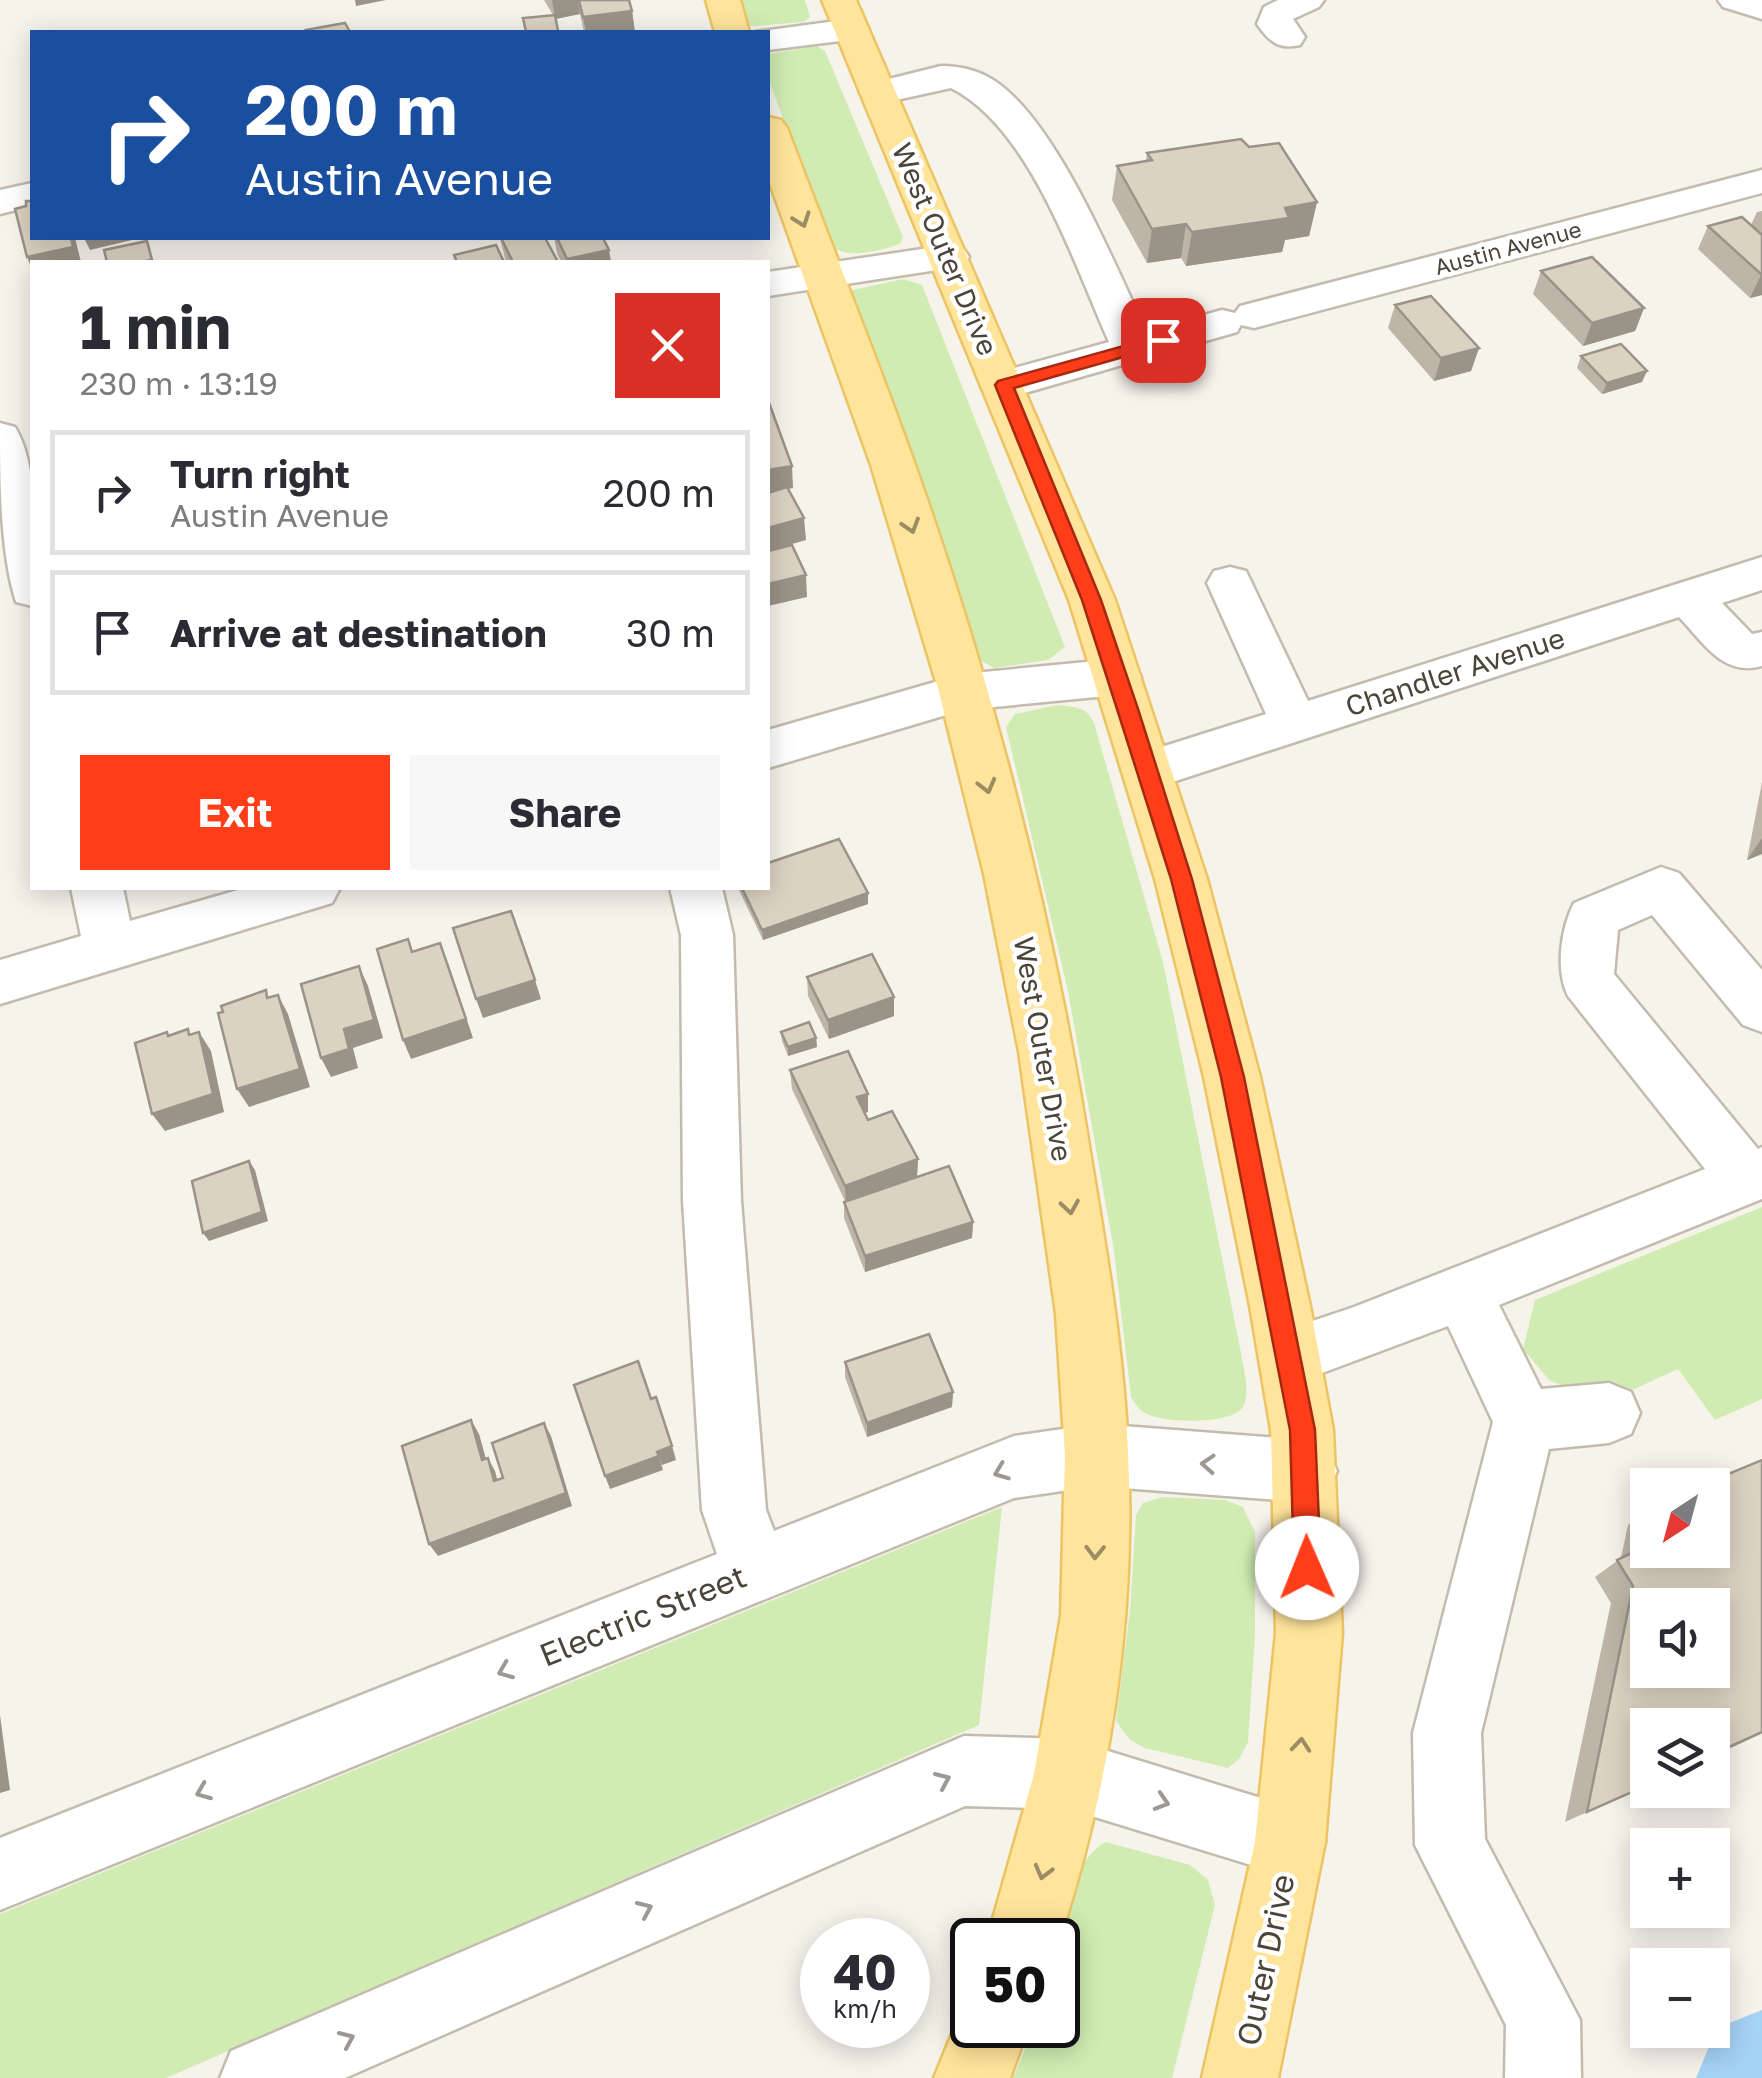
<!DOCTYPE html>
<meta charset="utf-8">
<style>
body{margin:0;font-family:"Golos Text",sans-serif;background:#f7f7f7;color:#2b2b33;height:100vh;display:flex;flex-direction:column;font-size:38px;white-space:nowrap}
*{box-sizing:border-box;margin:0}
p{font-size:32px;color:#7c7c81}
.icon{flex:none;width:55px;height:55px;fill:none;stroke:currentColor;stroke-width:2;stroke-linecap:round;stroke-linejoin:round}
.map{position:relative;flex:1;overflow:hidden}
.panel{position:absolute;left:30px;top:260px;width:740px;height:630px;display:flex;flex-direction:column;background:#fff;border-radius:0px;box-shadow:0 5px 25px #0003}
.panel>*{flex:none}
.hud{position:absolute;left:30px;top:30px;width:740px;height:210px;border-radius:0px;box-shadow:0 5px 25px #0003;background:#1a4fa0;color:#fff;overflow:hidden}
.needle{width:65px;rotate:216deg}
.buttons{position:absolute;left:1630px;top:1468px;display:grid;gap:20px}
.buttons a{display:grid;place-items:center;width:100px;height:100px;border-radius:0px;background:#fff;box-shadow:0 5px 25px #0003;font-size:50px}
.speed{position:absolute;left:800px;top:1918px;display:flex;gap:20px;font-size:50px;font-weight:700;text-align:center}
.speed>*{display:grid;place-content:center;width:130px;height:130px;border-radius:50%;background:#fff;box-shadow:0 5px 25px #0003;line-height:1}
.speed small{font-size:25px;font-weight:400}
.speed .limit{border:5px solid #111;border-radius:15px;background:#fff;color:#111}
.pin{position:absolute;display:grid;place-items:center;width:85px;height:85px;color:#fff;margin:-42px;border-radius:20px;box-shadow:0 5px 15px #0006}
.me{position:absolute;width:110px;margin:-55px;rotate:359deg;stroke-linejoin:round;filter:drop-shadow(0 0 8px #0008)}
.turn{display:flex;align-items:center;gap:35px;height:210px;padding:0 50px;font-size:45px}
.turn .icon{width:130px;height:130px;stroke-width:2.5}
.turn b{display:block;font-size:70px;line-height:85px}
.round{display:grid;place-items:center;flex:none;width:105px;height:105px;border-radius:0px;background:#f7f7f7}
.overview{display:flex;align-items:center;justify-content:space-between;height:170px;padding:0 50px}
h1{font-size:60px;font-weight:700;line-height:75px}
.button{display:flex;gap:20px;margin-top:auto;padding:20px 50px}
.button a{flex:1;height:115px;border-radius:0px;background:#ff3e19;color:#fff;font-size:40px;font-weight:700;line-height:115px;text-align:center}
.button a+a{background:#f7f7f7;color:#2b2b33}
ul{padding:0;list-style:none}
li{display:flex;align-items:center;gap:30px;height:125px;margin:0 20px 15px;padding:0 30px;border:5px solid #e1e1e2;border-radius:0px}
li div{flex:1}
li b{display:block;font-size:38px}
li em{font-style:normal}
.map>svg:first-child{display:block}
.green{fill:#d1ecb2}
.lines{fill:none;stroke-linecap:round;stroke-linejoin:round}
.river{fill:#a5d3f5;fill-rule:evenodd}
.minor-casing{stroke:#c3bbad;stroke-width:5}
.major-casing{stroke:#ecc464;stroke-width:5}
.minor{fill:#fff;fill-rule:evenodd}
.major{fill:#ffe49b;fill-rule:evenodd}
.wall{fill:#bdb5a7}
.shaded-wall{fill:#9a9388}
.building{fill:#dcd2c2;stroke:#9a9388;stroke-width:2.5;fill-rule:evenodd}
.oneway{stroke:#9c8c65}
.oneway2{stroke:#9c9892}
.route{fill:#ff3e19;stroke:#a62810;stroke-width:2.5}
.labels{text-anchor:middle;stroke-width:9;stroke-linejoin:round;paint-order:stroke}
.far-street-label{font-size:22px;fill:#4b4438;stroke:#fff}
.street-label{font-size:28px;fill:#4b4438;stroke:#fff}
.near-street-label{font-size:32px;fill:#4b4438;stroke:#fff}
</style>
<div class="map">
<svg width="1762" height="2078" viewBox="0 0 1762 2078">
<rect width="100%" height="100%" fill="#f6f3eb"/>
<g class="green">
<polygon points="739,0 805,0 810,17 804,22 754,26 747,24"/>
<path d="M817,46l8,5 78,186 -3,7c-21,7 -52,16 -71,1l-61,-168v-23z"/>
<polygon points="903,279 922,285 1065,647 1048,660 994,668 978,659 852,300 853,290"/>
<path d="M1058,705c16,2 29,1 36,18l69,239 78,391c2,14 10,40 2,54 -11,18 -78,16 -96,7 -8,-4 -11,-9 -16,-17l-17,-146 -46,-260 -62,-264 9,-13z"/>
<polygon points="1762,1207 1762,1399 1715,1420 1678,1369 1608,1401 1550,1381 1523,1349 1535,1300"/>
<polygon points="1163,1497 1225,1500 1243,1507 1255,1532 1255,1636 1248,1742 1239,1759 1228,1768 1145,1748 1130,1740 1116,1721 1130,1610 1136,1515 1143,1503"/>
<polygon points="1002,1507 979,1725 166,2078 0,2078 0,1914"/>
<path d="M1106,1842l84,23 18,15 7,25 -43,173h-159l22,-53h23c0,-47 1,-160 48,-183z"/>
</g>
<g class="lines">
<polygon class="river" points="1762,2010 1762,2078 1696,2078 1717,2028"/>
<defs>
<g id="minor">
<path d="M1278,0h46l-5,7 -26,12 12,18 -5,8c-22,5 -31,-4 -43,-21l7,-17z"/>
<polygon points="1718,0 1762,0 1762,19 1723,7"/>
<polygon points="851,19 864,22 869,30 864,38 768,50 768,32 755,32"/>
<path d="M941,66c20,0 41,5 58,18 60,44 115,179 147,247l76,-21 13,3 5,-7 522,-136v23l-508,135 -13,-3 -4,7 -233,67 -15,-4 -6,-10 6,-10 120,-33c-35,-78 -79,-215 -158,-254l-73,16 -13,-3 -5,-8 5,-8z"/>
<polygon points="32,183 32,206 0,214 0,190"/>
<polygon points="949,245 963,248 969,257 963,266 768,296 768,272"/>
<path d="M0,423l15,4c26,42 20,131 17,179l-16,-4c-16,-49 -16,-125 -16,-179z"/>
<path d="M1762,557v33l-40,13 30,31 10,-2v34c-39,11 -58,-23 -83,-49l-531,173 -18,-5 -7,-14 7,-14 136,-43 -59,-131 7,-12 16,-4 16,4 62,130z"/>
<polygon points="1117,659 1134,664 1141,677 1134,690 1117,695 963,710 768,768 768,730 963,674"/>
<path d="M1661,867l18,6 83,97v62l-19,-7 -91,-110 -34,15 -4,44 144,175 4,-2v52l-263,106 42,84 68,-6 22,9 9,21 -9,21 -22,9 -60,6 -68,284 4,106 95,181 1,58h-76l1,-53 -91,-180 -2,-112 80,-311 -45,-96 -158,59 -22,-9 -9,-20 9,-20 86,-29 351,-138 -137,-173c-13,-26 -7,-68 6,-93z"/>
<polygon points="71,888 123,888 130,921 245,888 340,888 332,903 0,1004 0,960 81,936"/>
<polygon points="670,888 722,888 733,935 741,1201 766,1510 774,1531 1014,1436 1097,1424 1305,1440 1327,1449 1337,1471 1327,1493 1305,1502 1097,1486 1014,1498 0,1910 0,1838 717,1554 702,1510 683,1201 681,935"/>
<polygon points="964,1736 1069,1739 1290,1807 1315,1817 1325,1842 1315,1867 1290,1877 1069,1809 965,1806 345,2078 220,2078 231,2051"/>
</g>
<g id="major">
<polygon points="706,0 740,0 749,32 715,32"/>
<polygon points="822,0 856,0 1115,600 1207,879 1260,1077 1310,1306 1333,1430 1342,1633 1325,1842 1278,2078 1202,2078 1255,1842 1276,1633 1271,1430 1250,1306 1204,1077 1155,879 1069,600"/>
<path d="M768,117l13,3 6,8c42,111 87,222 127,334 81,227 141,464 178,702 16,96 32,192 36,289 8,165 -18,335 -70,491v-4h-71l47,-166 27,-158 4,-161 -9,-141 -37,-262 -35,-178 -45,-182 -68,-227 -103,-287z"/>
<polygon points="972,1996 972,2025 1029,2025 1010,2078 934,2078 966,1999"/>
</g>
</defs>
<use href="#minor" class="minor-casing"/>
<use href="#major" class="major-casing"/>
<use href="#minor" class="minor"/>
<use href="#major" class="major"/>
</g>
<g class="wall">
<polygon points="544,0 629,0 632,11 635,32 584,32 580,14 556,19 558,32 526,32 553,15"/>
<polygon points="1249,147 1317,202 1309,236 1285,240 1282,252 1186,266 1181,258 1147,263 1112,200 1117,166 1146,161 1147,153"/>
<polygon points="1762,211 1762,295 1750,298 1698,249 1708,226 1751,225 1757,212"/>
<polygon points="500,238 545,238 557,262 506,262"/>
<polygon points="554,238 603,238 611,262 561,262 557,253"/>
<polygon points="1541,271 1644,308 1635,331 1583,346 1533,294"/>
<polygon points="1395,305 1479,348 1471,371 1434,381 1388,328"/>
<polygon points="1581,356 1642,382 1602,394 1577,368"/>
<polygon points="1762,782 1762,854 1747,860"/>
<polygon points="738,888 768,888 868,893 868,904 763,940"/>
<polygon points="807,977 894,997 894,1016 829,1039 808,996"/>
<polygon points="781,1032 816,1038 817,1047 788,1056 782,1041"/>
<polygon points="790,1070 868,1094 868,1112 864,1113 868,1120 918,1159 917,1176 973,1222 972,1238 865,1272 844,1218 844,1202 845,1201 792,1089"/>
<polygon points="845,1362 953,1392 952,1407 867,1437 845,1377"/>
<polygon points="1648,1509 1648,1785 1565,1822 1611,1603 1595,1577 1621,1558 1628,1525"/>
</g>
<g class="shaded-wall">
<polygon points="355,0 386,0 356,6"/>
<polygon points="552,0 578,0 580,14 555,19"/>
<polygon points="632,11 635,32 586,32 583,17"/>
<polygon points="1317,202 1309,236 1285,240 1282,252 1186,266 1192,232 1285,208"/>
<polygon points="1186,224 1181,258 1147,263 1152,229"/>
<polygon points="71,238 75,238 81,262 32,262 32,270 27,257"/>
<polygon points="84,238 132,238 132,240 90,250"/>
<polygon points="609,250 611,262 568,262 567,259"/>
<polygon points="1761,275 1762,275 1762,295 1750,298"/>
<polygon points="1644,308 1635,331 1583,346 1592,323"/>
<polygon points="1479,348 1471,371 1434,381 1441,358"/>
<polygon points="1647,371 1642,382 1602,394 1607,383"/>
<polygon points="792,466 793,488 768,493 768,470"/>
<polygon points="804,518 806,540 768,551 768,528"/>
<polygon points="806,575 807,597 768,606 768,584"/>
<polygon points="1762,838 1762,854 1747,860"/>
<polygon points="868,893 868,904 763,940 762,930"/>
<polygon points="448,963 473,1038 411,1059 403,1040"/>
<polygon points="359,966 368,986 383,1038 353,1048 358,1068 331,1077 321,1058 344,1029"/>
<polygon points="535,980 541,999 483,1018 476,999"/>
<polygon points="278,995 288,1014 310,1087 249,1107 237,1089"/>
<polygon points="894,997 894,1016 829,1039 828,1020"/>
<polygon points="199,1032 211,1051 224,1112 165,1131 152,1114"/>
<polygon points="816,1038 817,1047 788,1056 788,1047"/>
<polygon points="868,1094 868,1112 857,1115 857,1097"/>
<polygon points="918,1159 917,1176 846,1203 845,1186"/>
<polygon points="249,1161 255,1170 268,1221 209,1241 203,1233"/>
<polygon points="973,1222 972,1238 865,1272 865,1256"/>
<polygon points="953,1392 952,1407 867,1437 867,1423"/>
<polygon points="471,1420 479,1434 490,1473 482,1460"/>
<polygon points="544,1423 551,1436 572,1506 438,1556 429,1544 566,1493"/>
<polygon points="672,1446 676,1460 662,1465 657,1452"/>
<polygon points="659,1456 663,1470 610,1489 605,1476"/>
<polygon points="488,1458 495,1471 501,1494 494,1481"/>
<polygon points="0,1715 10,1790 0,1793"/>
</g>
<g class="building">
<polygon points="579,0 629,0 632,11 583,17"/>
<polygon points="555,15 558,31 526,32 523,18"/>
<polygon points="345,23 350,32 307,32 306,30"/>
<polygon points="1241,139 1249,147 1279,143 1317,202 1285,208 1289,218 1192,232 1186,224 1152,229 1117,166 1152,160 1147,153"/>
<polygon points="26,201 32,201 32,238 71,238 73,247 27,257 15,209 26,206"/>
<polygon points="1742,217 1762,235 1762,275 1708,226"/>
<polygon points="501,238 545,238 557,260 548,262 513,262"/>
<polygon points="557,238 603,238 609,250 567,259"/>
<polygon points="147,241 152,260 140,262 107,262 104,250"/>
<polygon points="496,245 504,262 457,262 454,255"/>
<polygon points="1592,257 1644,308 1592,323 1541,271"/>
<polygon points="1431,296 1479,348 1441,358 1395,305"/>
<polygon points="1621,344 1647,371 1607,383 1581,356"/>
<polygon points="768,400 792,466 768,470"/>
<polygon points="787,487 804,518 768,528 768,493"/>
<polygon points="792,545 806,575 768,584 768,551"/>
<polygon points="839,839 868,893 762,930 742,888 768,888 768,863"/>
<polygon points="511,911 535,980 476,999 453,928"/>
<polygon points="408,939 412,952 440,943 466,1019 403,1040 377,949"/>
<polygon points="872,954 894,997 828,1020 807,977"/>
<polygon points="359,966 374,1020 344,1029 349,1049 321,1058 301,984"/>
<polygon points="266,990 267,998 278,995 300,1069 237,1089 218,1013 223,1012 221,1006"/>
<polygon points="809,1022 816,1038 788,1047 781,1032"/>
<polygon points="188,1029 189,1035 199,1032 213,1094 152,1114 135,1043 167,1032 168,1036"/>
<polygon points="848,1051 868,1094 857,1097 868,1120 892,1111 918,1159 845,1186 790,1070"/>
<polygon points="249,1161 262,1212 203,1233 192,1181"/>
<polygon points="949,1166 973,1222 865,1256 844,1202"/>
<polygon points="929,1334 953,1392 867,1423 845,1362"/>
<polygon points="638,1361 651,1399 656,1397 672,1446 657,1452 659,1456 605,1476 574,1385"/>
<polygon points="471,1420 482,1460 488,1458 494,1481 503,1478 492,1443 544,1423 566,1493 429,1544 402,1446"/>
<path d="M1762,1460v272l-50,23v-30h-64v60l-61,27 46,-226 -16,-26 25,-12 6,-28v30h64v-65h-10zM1648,1605h64v65h-64z"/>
</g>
<defs><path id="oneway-chevron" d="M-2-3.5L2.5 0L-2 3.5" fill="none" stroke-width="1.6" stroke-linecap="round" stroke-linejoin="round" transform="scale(2.5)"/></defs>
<g class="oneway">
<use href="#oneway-chevron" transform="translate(802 220) rotate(70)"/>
<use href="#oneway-chevron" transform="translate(911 526) rotate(73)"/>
<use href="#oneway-chevron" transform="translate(987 786) rotate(75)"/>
<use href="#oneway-chevron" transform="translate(1070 1207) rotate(81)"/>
<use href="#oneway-chevron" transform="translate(1095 1552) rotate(91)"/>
<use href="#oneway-chevron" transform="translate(1301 1745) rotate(-85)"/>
<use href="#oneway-chevron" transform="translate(1043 1872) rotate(105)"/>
</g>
<g class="oneway2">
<use href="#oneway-chevron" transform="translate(1208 1464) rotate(-176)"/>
<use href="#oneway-chevron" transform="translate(1001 1472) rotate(159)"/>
<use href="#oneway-chevron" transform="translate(505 1671) rotate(158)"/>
<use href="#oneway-chevron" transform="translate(943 1780) rotate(-24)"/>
<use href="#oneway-chevron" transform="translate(203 1792) rotate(158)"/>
<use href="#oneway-chevron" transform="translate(1162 1802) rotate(17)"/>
<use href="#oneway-chevron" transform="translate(645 1909) rotate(-24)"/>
<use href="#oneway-chevron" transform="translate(347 2039) rotate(-24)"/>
</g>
<polygon class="route" points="1163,335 1169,336 1169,344 1014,388 1101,600 1138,709 1192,879 1244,1077 1315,1430 1321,1568 1317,1578 1307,1582 1298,1578 1294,1568 1290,1430 1221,1077 1171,879 1117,709 1082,600 995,385 998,381"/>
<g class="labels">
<g class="far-street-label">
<text transform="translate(1508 248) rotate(-15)" y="8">Austin Avenue</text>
</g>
<g class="street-label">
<text transform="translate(945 249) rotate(67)" y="10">West Outer Drive</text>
<text transform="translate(1455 672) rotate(-18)" y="10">Chandler Avenue</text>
<text transform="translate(1043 1049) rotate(80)" y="10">West Outer Drive</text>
</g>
<g class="near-street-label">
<text transform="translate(643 1616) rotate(-22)" y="11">Electric Street</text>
<text transform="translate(1266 1960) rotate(-78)" y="11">Outer Drive</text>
</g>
</g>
</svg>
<div class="buttons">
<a><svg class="needle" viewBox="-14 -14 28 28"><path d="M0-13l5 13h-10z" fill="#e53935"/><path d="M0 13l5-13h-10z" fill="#7c7c81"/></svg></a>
<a><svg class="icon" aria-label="sound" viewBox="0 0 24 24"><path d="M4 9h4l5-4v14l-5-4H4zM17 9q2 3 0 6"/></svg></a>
<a><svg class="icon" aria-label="layers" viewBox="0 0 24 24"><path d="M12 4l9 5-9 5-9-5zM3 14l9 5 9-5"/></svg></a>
<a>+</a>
<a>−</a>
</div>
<div class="speed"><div>40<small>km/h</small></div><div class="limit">50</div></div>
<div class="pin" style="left:1163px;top:340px;background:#d93025"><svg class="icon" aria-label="arrive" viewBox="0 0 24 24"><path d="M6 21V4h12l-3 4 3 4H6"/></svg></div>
<svg class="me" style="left:1307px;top:1568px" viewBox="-20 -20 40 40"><circle r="19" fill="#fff"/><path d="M0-13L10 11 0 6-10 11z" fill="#ff3e19"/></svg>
<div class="hud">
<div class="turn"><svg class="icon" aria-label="right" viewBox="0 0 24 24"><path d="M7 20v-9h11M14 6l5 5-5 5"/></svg><div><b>200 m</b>Austin Avenue</div></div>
</div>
<section class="panel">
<div class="overview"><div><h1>1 min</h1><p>230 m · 13:19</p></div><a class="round" style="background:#d93025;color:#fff"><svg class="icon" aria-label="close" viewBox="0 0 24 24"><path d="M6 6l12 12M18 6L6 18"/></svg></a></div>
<ul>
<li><svg class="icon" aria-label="right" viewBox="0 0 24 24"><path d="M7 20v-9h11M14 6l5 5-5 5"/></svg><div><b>Turn right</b><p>Austin Avenue</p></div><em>200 m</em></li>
<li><svg class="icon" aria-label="arrive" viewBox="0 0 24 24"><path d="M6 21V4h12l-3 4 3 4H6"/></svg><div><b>Arrive at destination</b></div><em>30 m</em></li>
</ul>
<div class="button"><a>Exit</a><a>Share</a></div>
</section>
</div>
